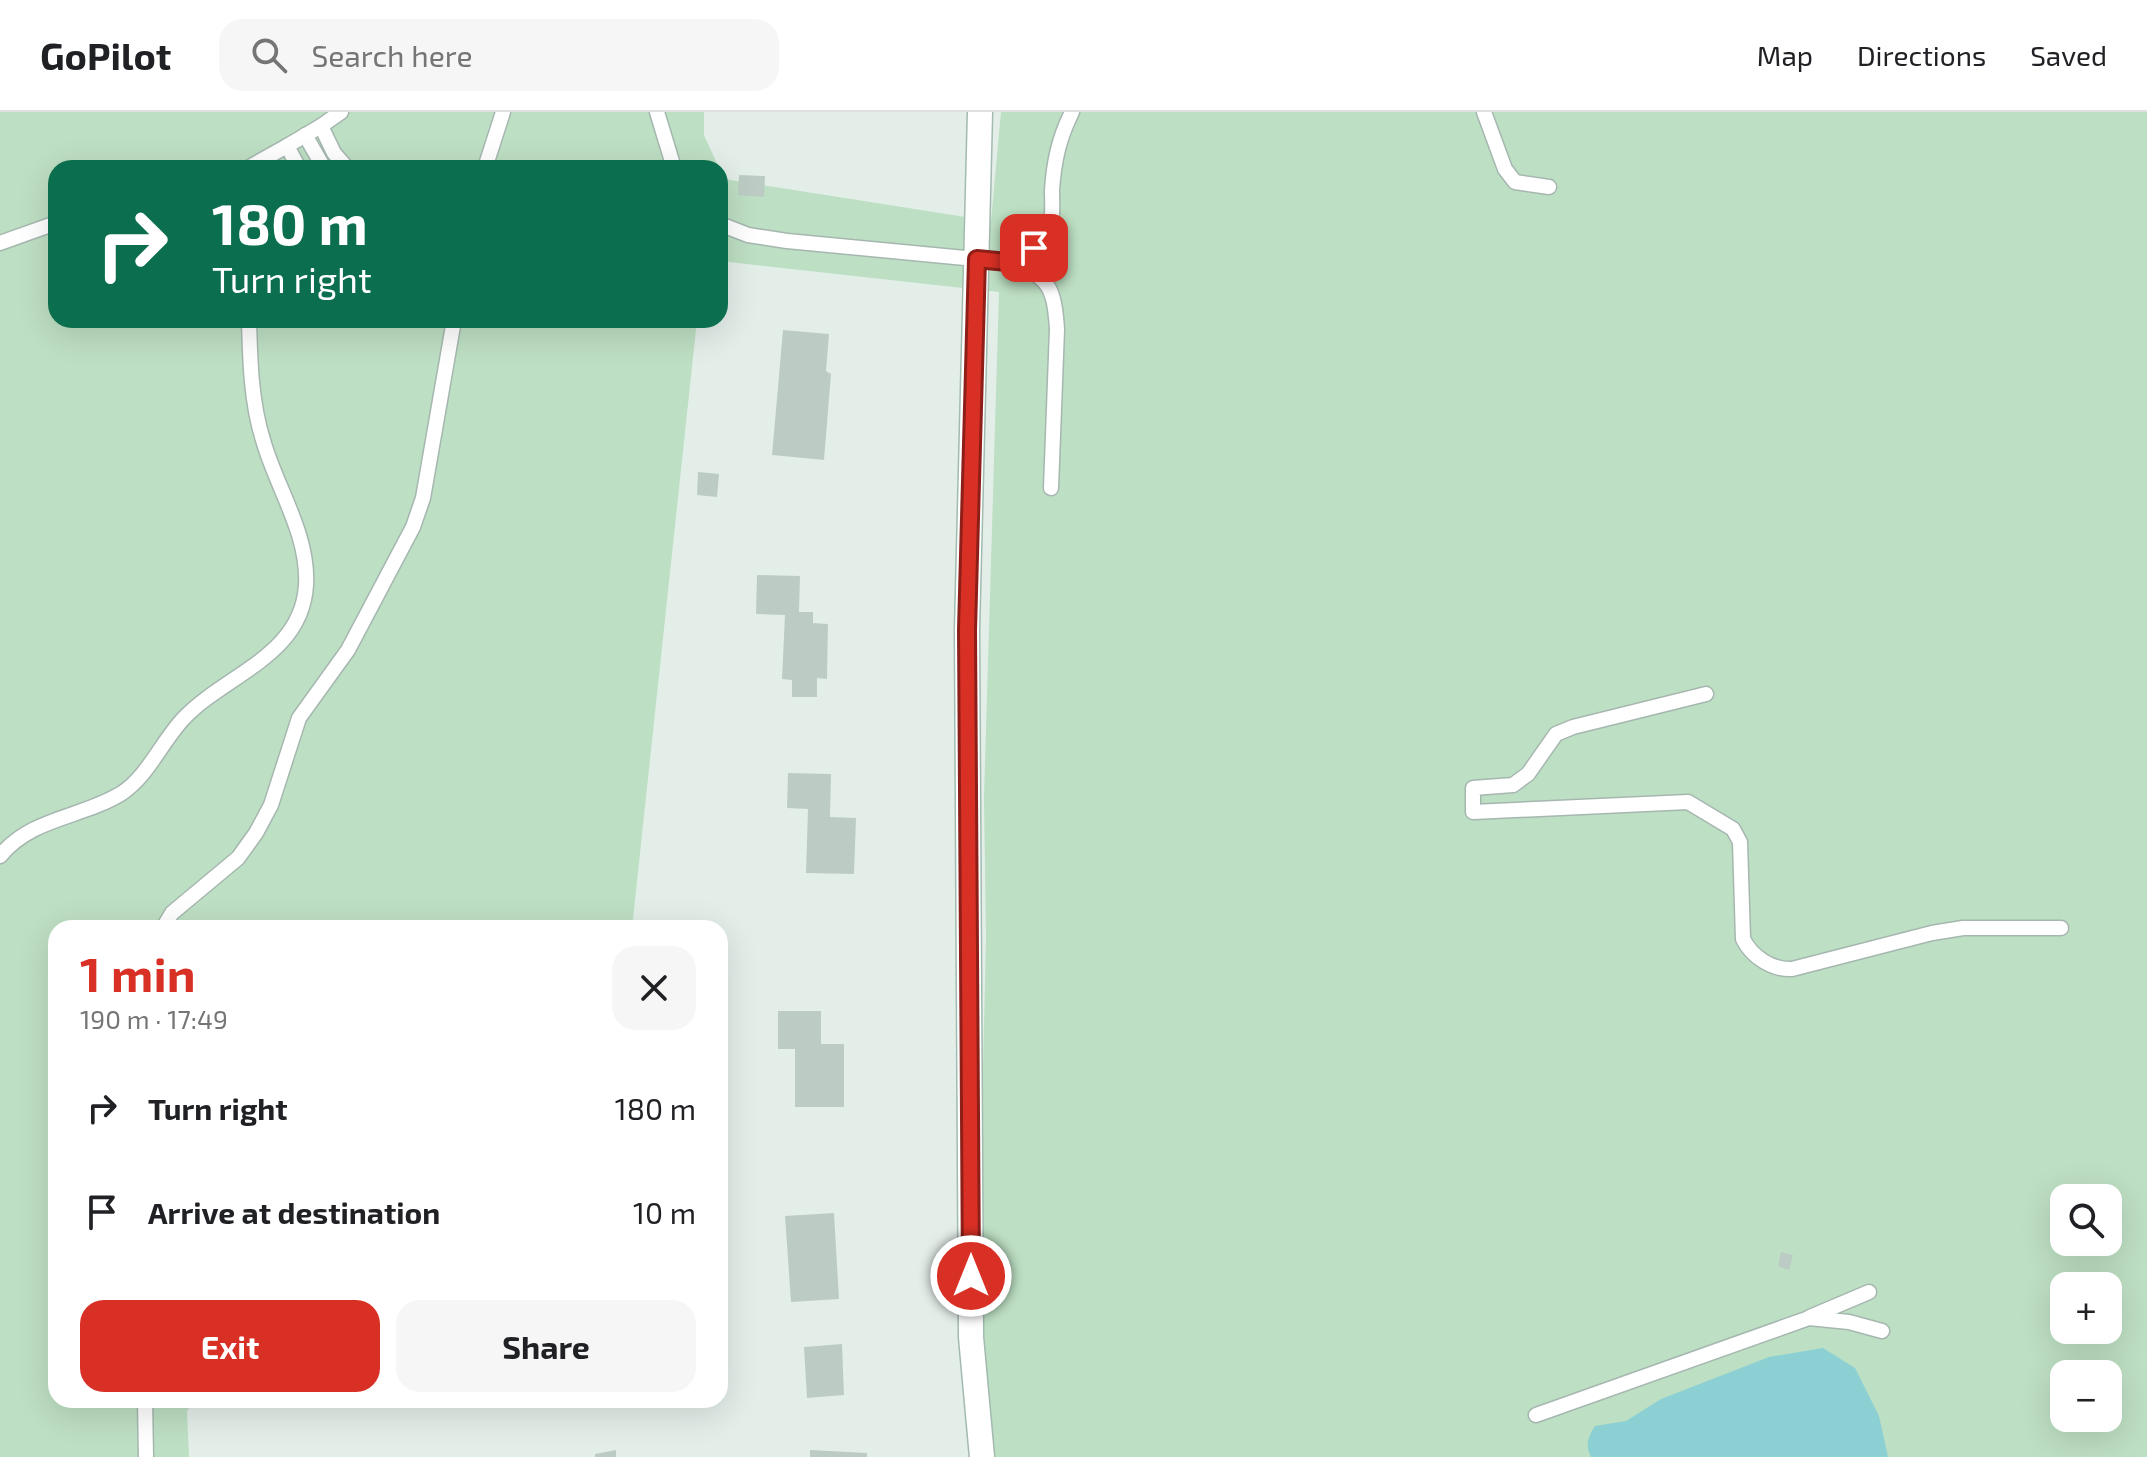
<!DOCTYPE html>
<meta charset="utf-8">
<style>
body{margin:0;font-family:"Exo 2",sans-serif;background:#f6f6f6;color:#202124;height:100vh;display:flex;flex-direction:column;font-size:30px;white-space:nowrap}
*{box-sizing:border-box;margin:0}
p{font-size:26px;color:#757577}
.icon{flex:none;width:44px;height:44px;fill:none;stroke:currentColor;stroke-width:2;stroke-linecap:round;stroke-linejoin:round}
.map{position:relative;flex:1;overflow:hidden}
.drawer{position:absolute;left:48px;top:808px;width:680px;height:488px;display:flex;flex-direction:column;background:#fff;border-radius:24px;box-shadow:0 8px 32px #0002}
.drawer>*{flex:none}
.top-card{position:absolute;left:48px;top:48px;width:680px;height:168px;border-radius:24px;box-shadow:0 8px 32px #0002;background:#0b6e4f;color:#fff;overflow:hidden}
.controls{position:absolute;left:2050px;top:1072px;display:grid;gap:16px}
.controls a{display:grid;place-items:center;width:72px;height:72px;border-radius:16px;background:#fff;box-shadow:0 8px 32px #0002;font-size:40px}
.pin{position:absolute;display:grid;place-items:center;width:68px;height:68px;color:#fff;margin:-34px;border-radius:16px;box-shadow:0 4px 12px #0006}
.me{position:absolute;width:88px;margin:-44px;rotate:0deg;stroke-linejoin:round;filter:drop-shadow(0 0 6px #0008)}
.turn{display:flex;align-items:center;gap:28px;height:168px;padding:0 32px;font-size:36px}
.turn .icon{width:104px;height:104px;stroke-width:2.5}
.turn b{display:block;font-size:56px;line-height:68px}
.round{display:grid;place-items:center;flex:none;width:84px;height:84px;border-radius:24px;background:#f6f6f6}
.summary{display:flex;align-items:center;justify-content:space-between;height:136px;padding:0 32px}
h1{font-size:48px;font-weight:700;line-height:60px;color:#d93025}
.primary-button{display:flex;gap:16px;margin-top:auto;padding:16px 32px}
.primary-button a{flex:1;height:92px;border-radius:24px;background:#d93025;color:#fff;font-size:32px;font-weight:700;line-height:92px;text-align:center}
.primary-button a+a{background:#f6f6f6;color:#202124}
ul{padding:0;list-style:none}
li{display:flex;align-items:center;gap:24px;height:104px;padding:0 32px}
li div{flex:1}
li b{display:block;font-size:30px}
li em{font-style:normal}
header{display:flex;align-items:center;gap:48px;box-sizing:border-box;height:112px;padding:0 40px;background:#fff;border-bottom:2px solid #e0e0e0}
header strong{font-size:38px}
nav{display:flex;gap:44px;margin-inline-start:auto;font-size:28px}
.search{width:560px;height:72px;background:#f6f6f6;display:flex;align-items:center;gap:20px;box-sizing:border-box;padding:0 28px;border-radius:24px;color:#757577;font-size:30px}
.map>svg:first-child{display:block}
.green{fill:#bddfc3;fill-rule:evenodd}
.water{fill:#8cd0d4}
.building{fill:#bcccc4}
.lines{fill:none;stroke-linecap:round;stroke-linejoin:round}
.lane-casing{stroke:#a6b7b0;stroke-width:17}
.secondary-casing{stroke:#a2baaf;stroke-width:27}
.lane{stroke:#fff;stroke-width:14}
.secondary{stroke:#fff;stroke-width:24}
.route-casing{stroke:#8d1f18;stroke-width:20}
.route{stroke:#d93025;stroke-width:14}
</style>
<header>
<strong>GoPilot</strong>
<div class="search"><svg class="icon" aria-label="search" viewBox="0 0 24 24"><circle cx="10" cy="10" r="6"/><path d="M15 15l6 6"/></svg>Search here</div>
<nav><a>Map</a><a>Directions</a><a>Saved</a></nav>
</header>
<div class="map">
<svg width="2147" height="1345" viewBox="0 0 2147 1345">
<rect width="100%" height="100%" fill="#e4eee9"/>
<g class="green">
<polygon points="0,0 704,0 704,23 719,56 56,56 56,208 697,208 632,816 56,816 56,1288 195,1288 187,1299 189,1345 0,1345"/>
<path d="M1001,0h1146v1345h-1154l-15,-177 8,-341 -2,-142 15,-505 -279,-31v-90l4,8 267,42zM2064,1086h44v44h-44zM2064,1174h44v44h-44zM2064,1262h44v44h-44z"/>
</g>
<path class="water" d="M1823,1236l32,20 24,48 9,41h-297c-6,-12 -3,-20 4,-31l31,-5 35,-22 108,-42z"/>
<g class="building">
<polygon points="739,63 765,64 764,85 738,83"/>
<polygon points="783,218 829,222 826,259 831,262 824,348 772,343"/>
<polygon points="698,360 719,362 717,385 697,383"/>
<polygon points="757,463 800,464 799,500 813,500 813,511 828,512 827,567 817,566 817,585 792,585 792,568 782,567 785,503 756,502"/>
<polygon points="788,661 831,662 830,705 856,706 854,762 806,761 808,697 787,696"/>
<polygon points="778,899 821,899 821,932 844,932 844,995 795,995 795,937 778,937"/>
<polygon points="834,1101 839,1187 791,1190 785,1104"/>
<polygon points="1781,1140 1793,1143 1789,1158 1778,1154"/>
<polygon points="842,1232 844,1283 807,1286 804,1235"/>
<polygon points="616,1338 616,1345 595,1345 595,1342"/>
<polygon points="810,1338 867,1341 867,1345 810,1345"/>
</g>
<g class="lines">
<defs>
<g id="lane">
<polyline points="657,0 674,56"/>
<polyline points="1484,0 1505,57 1515,70 1549,75"/>
<polyline points="321,14 341,0"/>
<polyline points="305,23 324,56"/>
<polyline points="248,56 287,34"/>
<polyline points="299,56 287,34 321,14 334,41 347,56"/>
<polyline points="485,56 503,0"/>
<path d="M720,112l28,11 39,6 220,21c42,14 47,24 50,67l-6,159"/>
<polyline points="0,131 56,111"/>
<path d="M1007,150c14,-7 32,-13 40,-29 7,-13 5,-29 5,-43 2,-29 7,-52 20,-78"/>
<path d="M1706,582l-133,33 -17,7 -28,40 -15,11 -40,3v24l215,-10 45,27 7,13 3,97c9,18 29,31 49,30l140,-36 31,-5h98"/>
<path d="M0,744c32,-39 82,-38 122,-63 26,-17 40,-52 62,-75 42,-44 118,-62 122,-133 3,-51 -30,-98 -43,-145 -12,-38 -13,-80 -14,-120"/>
<polyline points="163,816 172,801 238,746 256,721 271,693 299,606 348,538 413,415 423,386 454,208"/>
<polyline points="1810,1205 1869,1180"/>
<polyline points="145,1288 146,1345"/>
<polyline points="1536,1303 1809,1206 1849,1210 1882,1219"/>
</g>
<polyline id="secondary" points="980,0 967,518 971,1225 982,1345"/>
</defs>
<use href="#lane" class="lane-casing"/>
<use href="#secondary" class="secondary-casing"/>
<use href="#lane" class="lane"/>
<use href="#secondary" class="secondary"/>
</g>
<g class="lines">
<defs>
<polyline id="route" points="971,1164 967,518 977,147 1007,150 1034,136"/>
</defs>
<use href="#route" class="route-casing"/>
<use href="#route" class="route"/>
</g>
</svg>
<div class="controls">
<a><svg class="icon" aria-label="search" viewBox="0 0 24 24"><circle cx="10" cy="10" r="6"/><path d="M15 15l6 6"/></svg></a>
<a>+</a>
<a>−</a>
</div>
<div class="pin" style="left:1034px;top:136px;background:#d93025"><svg class="icon" aria-label="arrive" viewBox="0 0 24 24"><path d="M6 21V4h12l-3 4 3 4H6"/></svg></div>
<svg class="me" style="left:971px;top:1164px" viewBox="-20 -20 40 40"><circle r="17" fill="#d93025" stroke="#fff" stroke-width="3"/><path d="M0-11L8 9 0 5-8 9z" fill="#fff"/></svg>
<div class="top-card">
<div class="turn"><svg class="icon" aria-label="right" viewBox="0 0 24 24"><path d="M7 20v-9h11M14 6l5 5-5 5"/></svg><div><b>180 m</b>Turn right</div></div>
</div>
<section class="drawer">
<div class="summary"><div><h1>1 min</h1><p>190 m · 17:49</p></div><a class="round"><svg class="icon" aria-label="close" viewBox="0 0 24 24"><path d="M6 6l12 12M18 6L6 18"/></svg></a></div>
<ul>
<li><svg class="icon" aria-label="right" viewBox="0 0 24 24"><path d="M7 20v-9h11M14 6l5 5-5 5"/></svg><div><b>Turn right</b></div><em>180 m</em></li>
<li><svg class="icon" aria-label="arrive" viewBox="0 0 24 24"><path d="M6 21V4h12l-3 4 3 4H6"/></svg><div><b>Arrive at destination</b></div><em>10 m</em></li>
</ul>
<div class="primary-button"><a>Exit</a><a>Share</a></div>
</section>
</div>
